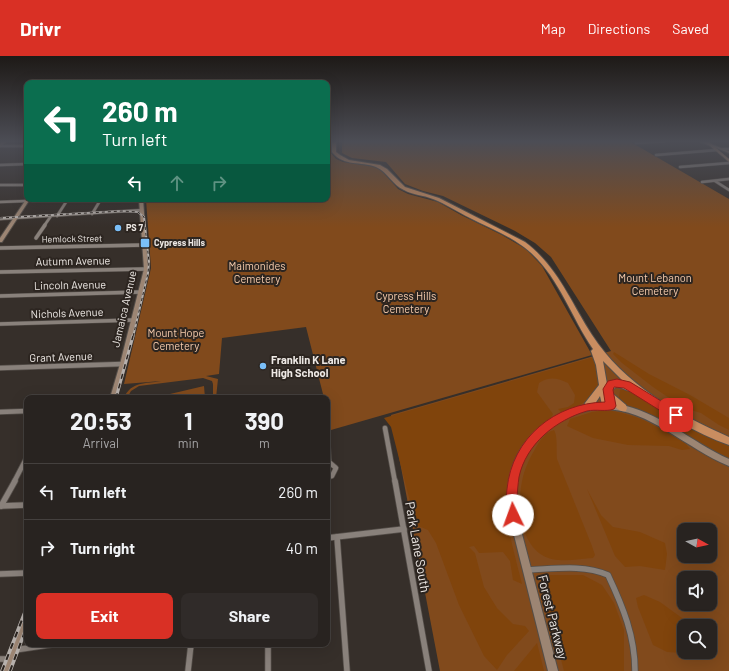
<!DOCTYPE html>
<style>
body{margin:0;font-family:Barlow,sans-serif;background:#302b29;color:#f1f3f6;height:100vh;display:flex;flex-direction:column;font-size:15px;white-space:nowrap}
*{box-sizing:border-box;margin:0}
p{font-size:13px;color:#a5a4a5}
.icon{flex:none;width:22px;height:22px;fill:none;stroke:currentColor;stroke-width:2;stroke-linecap:round;stroke-linejoin:round}
.map{position:relative;flex:1;overflow:hidden}
.drawer{position:absolute;left:24px;top:339px;width:306px;height:252px;display:flex;flex-direction:column;background:#282320;border-radius:8px;box-shadow:0 4px 16px #0002,0 0 0 1px #44403e}
.drawer>*{flex:none}
.guide{position:absolute;left:24px;top:24px;width:306px;height:122px;border-radius:8px;box-shadow:0 4px 16px #0002,0 0 0 1px #44403e;background:#0b6e4f;color:#fff;overflow:hidden}
.needle{width:26px;rotate:98deg}
.tools{position:absolute;left:677px;top:467px;display:grid;gap:8px}
.tools a{display:grid;place-items:center;width:40px;height:40px;border-radius:8px;background:#282320;box-shadow:0 4px 16px #0002,0 0 0 1px #44403e;font-size:20px}
.pin{position:absolute;display:grid;place-items:center;width:34px;height:34px;color:#fff;margin:-17px;border-radius:8px;box-shadow:0 2px 6px #0006}
.me{position:absolute;width:44px;margin:-22px;rotate:357deg;stroke-linejoin:round;filter:drop-shadow(0 0 3px #0008)}
.turn{display:flex;align-items:center;gap:14px;height:84px;padding:0 12px;font-size:18px}
.turn .icon{width:52px;height:52px;stroke-width:2.5}
.turn b{display:block;font-size:28px;line-height:34px}
.lanes{display:flex;align-items:center;height:38px;padding:0 12px;background:#0003;justify-content:center;gap:20px;direction:ltr}
.lanes .off{opacity:.35}
.eta{display:flex;justify-content:space-evenly;align-items:center;height:68px;text-align:center}
.eta b{font-size:24px;font-weight:700;line-height:28px}
.cta{display:flex;gap:8px;margin-top:auto;padding:8px 12px}
.cta a{flex:1;height:46px;border-radius:8px;background:#d93025;color:#fff;font-size:16px;font-weight:700;line-height:46px;text-align:center}
.cta a+a{background:#302b29;color:#f1f3f6}
ul{padding:0;list-style:none}
li{display:flex;align-items:center;gap:12px;height:56px;padding:0 12px;border-top:1px solid #44403e}
li div{flex:1}
li b{display:block;font-size:15px}
li em{font-style:normal}
header{display:flex;align-items:center;gap:24px;box-sizing:border-box;height:56px;padding:0 20px;background:#d93025;color:#fff}
header strong{font-size:19px}
nav{display:flex;gap:22px;margin-inline-start:auto;font-size:14px}
.map>svg:first-child{display:block}
.green{fill:#814a1c;fill-rule:evenodd}
.forest{fill:#80440c}
.lines{fill:none;stroke-linecap:round;stroke-linejoin:round}
.street-far3-casing{stroke:#544e49;stroke-width:3.5}
.street-far2-casing{stroke:#544e49;stroke-width:4.5}
.street-far1-casing{stroke:#544e49;stroke-width:6}
.street-casing{stroke:#544e49;stroke-width:7}
.secondary-casing{stroke:#544e49;stroke-width:2}
.primary-casing{stroke:#544e49;stroke-width:1}
.highway-casing{stroke:#544e49;stroke-width:2}
.street-far3{stroke:#89817b;stroke-width:2.5}
.street-far2{stroke:#89817b;stroke-width:3.5}
.street-far1{stroke:#89817b;stroke-width:4.5}
.street{stroke:#89817b;stroke-width:5.5}
.secondary{fill:#9c8573;fill-rule:evenodd}
.primary{fill:#af886b;fill-rule:evenodd}
.highway{fill:#c98d60;fill-rule:evenodd}
.rail-far2-casing{stroke:#b6b0ac;stroke-width:2}
.rail-far1-casing{stroke:#b6b0ac;stroke-width:3}
.rail-casing{stroke:#b6b0ac;stroke-width:3.5}
.rail-far2{stroke:#2c2520;stroke-width:1;stroke-dasharray:3;stroke-linecap:butt}
.rail-far1{stroke:#2c2520;stroke-width:1.5;stroke-dasharray:5;stroke-linecap:butt}
.rail{stroke:#2c2520;stroke-width:2;stroke-dasharray:6;stroke-linecap:butt}
.route{fill:#d93025;stroke:#8d1f18}
.poi-dot{fill:#7abff8;stroke:#2c2520;stroke-width:1.5}
.labels{text-anchor:middle;stroke-width:4;stroke-linejoin:round;paint-order:stroke}
.far-poi-label{font-size:9px;font-weight:bold;fill:#eee9e5;stroke:#2c2520;text-anchor:start}
.far-street-label{font-size:9px;fill:#eee9e5;stroke:#2c2520}
.street-label{font-size:11px;fill:#eee9e5;stroke:#2c2520}
.park-label{font-size:11px;fill:#f8cdae;stroke:#2c2520}
.poi-label{font-size:11px;font-weight:bold;fill:#eee9e5;stroke:#2c2520;text-anchor:start}
.near-street-label{font-size:13px;fill:#eee9e5;stroke:#2c2520}
</style>
<header>
<strong>Drivr</strong>
<nav><a>Map</a><a>Directions</a><a>Saved</a></nav>
</header>
<div class="map">
<svg width="729" height="615" viewBox="0 0 729 615">
<rect width="100%" height="100%" fill="#362f2a"/>
<g class="green">
<path d="M327,85h4l-1,11 6,7 7,3 32,4 5,3 18,20 10,5 30,8 23,13 41,20 24,14 16,17 50,89 -261,75 -4,-18v-14h-3l-18,-71 -84,11 -3,36 -13,2 12,3 -2,19h-3v-14l-1,-3 -9,-3 -64,8 -8,5 -4,7h-3c7,-17 22,-14 37,-17l-37,3 27,-116 -5,-69h181z"/>
<path d="M342,85h287l100,58v472h-289l-49,-256 220,-64 -60,-94 -16,-14 -20,-12 -72,-35 -20,-5 -18,-7 -19,-22 -34,-4 -10,-5zM684,474h26v26h-26zM684,522h26v26h-26zM684,570h26v26h-26z"/>
<polygon points="204,330 205,342 153,342"/>
</g>
<g class="forest">
<polygon points="614,296 649,318 690,339 729,362 729,374 719,369 701,357 684,352 653,331 622,307 613,298"/>
<path d="M594,301c2,5 6,12 7,18 1,21 -23,33 -40,37l-3,-3 10,-2 6,-4 1,-8 -7,-12c-10,-5 -19,-7 -29,0l-2,9 16,22c-4,9 -12,10 -18,16 -6,5 -13,15 -17,22 -24,41 -6,90 4,132l-9,-4 -3,-19 -7,-9 -24,1 -5,-7 -5,1 6,6 9,34 13,21 16,16 12,2 4,5 -22,24 -10,15 -13,-14 -25,-51 -23,-62 -8,-13 -12,-5 -25,-98 -7,-9z"/>
<polygon points="626,332 638,338 674,362 729,389 729,404 696,387 659,362 623,348 619,342 620,334"/>
<path d="M606,354c35,5 50,16 79,33l5,6 -8,1 -13,-4 -41,-1 -35,-7 -26,-12 3,-7 22,-7z"/>
<path d="M554,374c4,6 2,21 3,29l35,87 3,9 -2,3c-15,1 -37,6 -51,-3 -26,-16 -26,-66 -15,-90 2,-5 4,-9 7,-14 4,-8 11,-19 20,-21z"/>
<polygon points="587,433 601,459 613,471 640,476 665,487 667,498 665,514 640,510 625,511 615,500"/>
<polygon points="546,519 583,519 602,529 614,547 624,574 624,615 564,615 543,534 544,522"/>
<polygon points="644,539 660,546 693,570 684,570 684,596 698,596 698,598 667,596 653,589 638,551 636,542"/>
<polygon points="537,587 544,615 514,615"/>
</g>
<g class="lines">
<defs>
<g id="street-far3">
<polyline points="636,87 665,85"/>
<polyline points="0,90 27,90"/>
<polyline points="723,93 729,93"/>
<polyline points="656,99 717,94"/>
<polyline points="0,109 27,108"/>
<polyline points="680,111 729,107"/>
<polyline points="715,125 729,134"/>
<polyline points="702,126 729,123"/>
<polyline points="0,129 27,129"/>
<polyline points="0,146 26,145"/>
<polyline points="92,158 101,143"/>
<polyline points="57,160 68,143"/>
<polyline points="0,163 142,154"/>
<polyline points="44,170 51,160"/>
</g>
<g id="street-far2">
<polyline points="36,182 45,169"/>
<polyline points="0,192 145,189"/>
<polyline points="0,216 146,213"/>
<polyline points="0,240 141,236"/>
<polyline points="0,268 134,264"/>
</g>
<g id="street-far1">
<polyline points="0,312 123,308"/>
<polyline points="0,356 27,355"/>
<polyline points="385,372 395,426"/>
<polyline points="327,375 329,406 336,412 332,420 327,421"/>
<polyline points="14,426 27,401"/>
</g>
<g id="street">
<polyline points="395,425 429,615"/>
<polyline points="0,450 27,449"/>
<polyline points="1,450 15,425"/>
<polyline points="337,481 347,615"/>
<polyline points="327,482 404,473"/>
<path d="M528,514c26,-1 55,-6 80,5 15,32 27,61 27,96"/>
<polyline points="0,518 27,517"/>
<polyline points="268,588 268,615"/>
<polyline points="15,594 55,588"/>
<polyline points="0,603 11,603"/>
<polyline points="188,615 191,588"/>
</g>
<g id="secondary">
<polygon points="3,85 7,85 0,91 0,88"/>
<polygon points="698,85 703,85 729,95 729,97"/>
<polygon points="27,142 27,143 30,143 2,186 0,186 0,182"/>
<polygon points="139,143 143,143 148,213 126,308 116,342 110,342 120,308 144,213"/>
<path d="M598,348c6,0 13,-1 19,0 42,7 74,38 112,55v7c-46,-18 -85,-64 -138,-56 -18,3 -33,11 -47,22 -26,23 -31,50 -27,83l41,156h-10l-39,-156c-1,-14 -2,-29 2,-43 8,-33 38,-56 69,-65 6,-2 12,-2 18,-3z"/>
<polygon points="27,555 27,572 11,615 1,615 24,557"/>
</g>
<polygon id="primary" points="704,85 708,85 729,103 729,106"/>
<path id="highway" d="M332,85h4v11l4,3 9,5 31,5 7,4 18,18 34,11 86,44c33,25 45,59 67,93 32,49 85,79 137,102v8c-34,-12 -65,-31 -94,-53 -6,1 -12,-5 -19,-5l-4,3v3l14,12 1,3 -1,3c-7,2 -12,-6 -17,-10l1,5 -1,3 -3,1 -3,-1 -3,-13c-4,6 -8,15 -15,13l-1,-3 1,-3 14,-18 -3,-20 -5,-14 2,-2c-24,-35 -36,-79 -72,-104 -15,-11 -34,-18 -51,-27 -12,-6 -24,-14 -37,-19 -10,-4 -20,-4 -29,-9 -12,-5 -16,-18 -28,-23 -15,-6 -32,0 -44,-15zM603,305l19,19h-7l-8,4z"/>
</defs>
<use href="#street-far3" class="street-far3-casing"/>
<use href="#street-far2" class="street-far2-casing"/>
<use href="#street-far1" class="street-far1-casing"/>
<use href="#street" class="street-casing"/>
<use href="#secondary" class="secondary-casing"/>
<use href="#primary" class="primary-casing"/>
<use href="#highway" class="highway-casing"/>
<use href="#street-far3" class="street-far3"/>
<use href="#street-far2" class="street-far2"/>
<use href="#street-far1" class="street-far1"/>
<use href="#street" class="street"/>
<use href="#secondary" class="secondary"/>
<use href="#primary" class="primary"/>
<use href="#highway" class="highway"/>
<defs>
<polyline id="rail-far2" points="0,162 122,155 138,156 144,161 149,206 148,217 133,281"/>
<polyline id="rail-far1" points="116,342 133,280"/>
<g id="rail">
<polyline points="2,615 27,551"/>
<polyline points="10,615 27,570"/>
</g>
</defs>
<use href="#rail-far2" class="rail-far2-casing"/>
<use href="#rail-far1" class="rail-far1-casing"/>
<use href="#rail" class="rail-casing"/>
<use href="#rail-far2" class="rail-far2"/>
<use href="#rail-far1" class="rail-far1"/>
<use href="#rail" class="rail"/>
</g>
<linearGradient id="sky" x2="0" y2="1"><stop stop-color="#1e1a17"/><stop offset="0.5" stop-color="#4c4d55"/><stop offset="1" stop-color="#4c4d55" stop-opacity="0"/></linearGradient>
<rect width="729" height="171" fill="url(#sky)"/>
<path class="route" d="M617,323l13,3 49,30 2,3 -2,3 -3,1 -4,-1 -48,-30 -10,-1 -1,3 3,16 -2,3c-8,3 -18,0 -27,2 -31,9 -61,33 -68,66 -1,7 -2,17 -2,24 0,7 2,12 0,18l-4,2 -5,-2c-3,-9 -2,-20 -1,-30 5,-51 48,-86 98,-87l-2,-13 5,-8z"/>
<g class="poi-dot">
<circle cx="118" cy="172" r="4"/>
<rect x="140" y="182" width="10" height="10" rx="2"/>
<circle cx="263" cy="310" r="4"/>
</g>
<g class="labels">
<g class="far-poi-label">
<text x="126" y="175">PS 7</text>
<text x="154" y="190">Cypress Hills</text>
</g>
<g class="far-street-label">
<text transform="translate(72 183) rotate(-1)" y="3">Hemlock Street</text>
</g>
<g class="street-label">
<text transform="translate(73 205) rotate(-1)" y="4">Autumn Avenue</text>
<text transform="translate(70 229) rotate(-1)" y="4">Lincoln Avenue</text>
<text transform="translate(124 253) rotate(-77)" y="4">Jamaica Avenue</text>
<text transform="translate(67 257) rotate(-2)" y="4">Nichols Avenue</text>
<text transform="translate(61 301) rotate(-2)" y="4">Grant Avenue</text>
</g>
<g class="park-label">
<text x="257" y="214">Maimonides<tspan x="257" dy="13">Cemetery</tspan></text>
<text x="655" y="226">Mount Lebanon<tspan x="655" dy="13">Cemetery</tspan></text>
<text x="406" y="244">Cypress Hills<tspan x="406" dy="13">Cemetery</tspan></text>
<text x="176" y="281">Mount Hope<tspan x="176" dy="13">Cemetery</tspan></text>
</g>
<g class="poi-label">
<text x="271" y="308">Franklin K Lane<tspan x="271" dy="13">High School</tspan></text>
</g>
<g class="near-street-label">
<text transform="translate(418 491) rotate(80)" y="5">Park Lane South</text>
<text transform="translate(553 561) rotate(76)" y="5">Forest Parkway</text>
</g>
</g>
</svg>
<div class="tools">
<a><svg class="needle" viewBox="-14 -14 28 28"><path d="M0-13l5 13h-10z" fill="#e53935"/><path d="M0 13l5-13h-10z" fill="#a5a4a5"/></svg></a>
<a><svg class="icon" aria-label="sound" viewBox="0 0 24 24"><path d="M4 9h4l5-4v14l-5-4H4zM17 9q2 3 0 6"/></svg></a>
<a><svg class="icon" aria-label="search" viewBox="0 0 24 24"><circle cx="10" cy="10" r="6"/><path d="M15 15l6 6"/></svg></a>
</div>
<div class="pin" style="left:676px;top:359px;background:#d93025"><svg class="icon" aria-label="arrive" viewBox="0 0 24 24"><path d="M6 21V4h12l-3 4 3 4H6"/></svg></div>
<svg class="me" style="left:513px;top:459px" viewBox="-20 -20 40 40"><circle r="19" fill="#fff"/><path d="M0-13L10 11 0 6-10 11z" fill="#d93025"/></svg>
<div class="guide">
<div class="turn"><svg class="icon" aria-label="left" viewBox="0 0 24 24"><path d="M17 20v-9H6M10 6l-5 5 5 5"/></svg><div><b>260 m</b>Turn left</div></div>
<div class="lanes"><svg class="icon" aria-label="left" viewBox="0 0 24 24"><path d="M17 20v-9H6M10 6l-5 5 5 5"/></svg><svg class="icon off" aria-label="ahead" viewBox="0 0 24 24"><path d="M12 20V5M6 11l6-6 6 6"/></svg><svg class="icon off" aria-label="right" viewBox="0 0 24 24"><path d="M7 20v-9h11M14 6l5 5-5 5"/></svg></div>
</div>
<section class="drawer">
<div class="eta">
<div><b>20:53</b><p>Arrival</p></div>
<div><b>1</b><p>min</p></div>
<div><b>390</b><p>m</p></div>
</div>
<ul>
<li><svg class="icon" aria-label="left" viewBox="0 0 24 24"><path d="M17 20v-9H6M10 6l-5 5 5 5"/></svg><div><b>Turn left</b></div><em>260 m</em></li>
<li><svg class="icon" aria-label="right" viewBox="0 0 24 24"><path d="M7 20v-9h11M14 6l5 5-5 5"/></svg><div><b>Turn right</b></div><em>40 m</em></li>
</ul>
<div class="cta"><a>Exit</a><a>Share</a></div>
</section>
</div>
